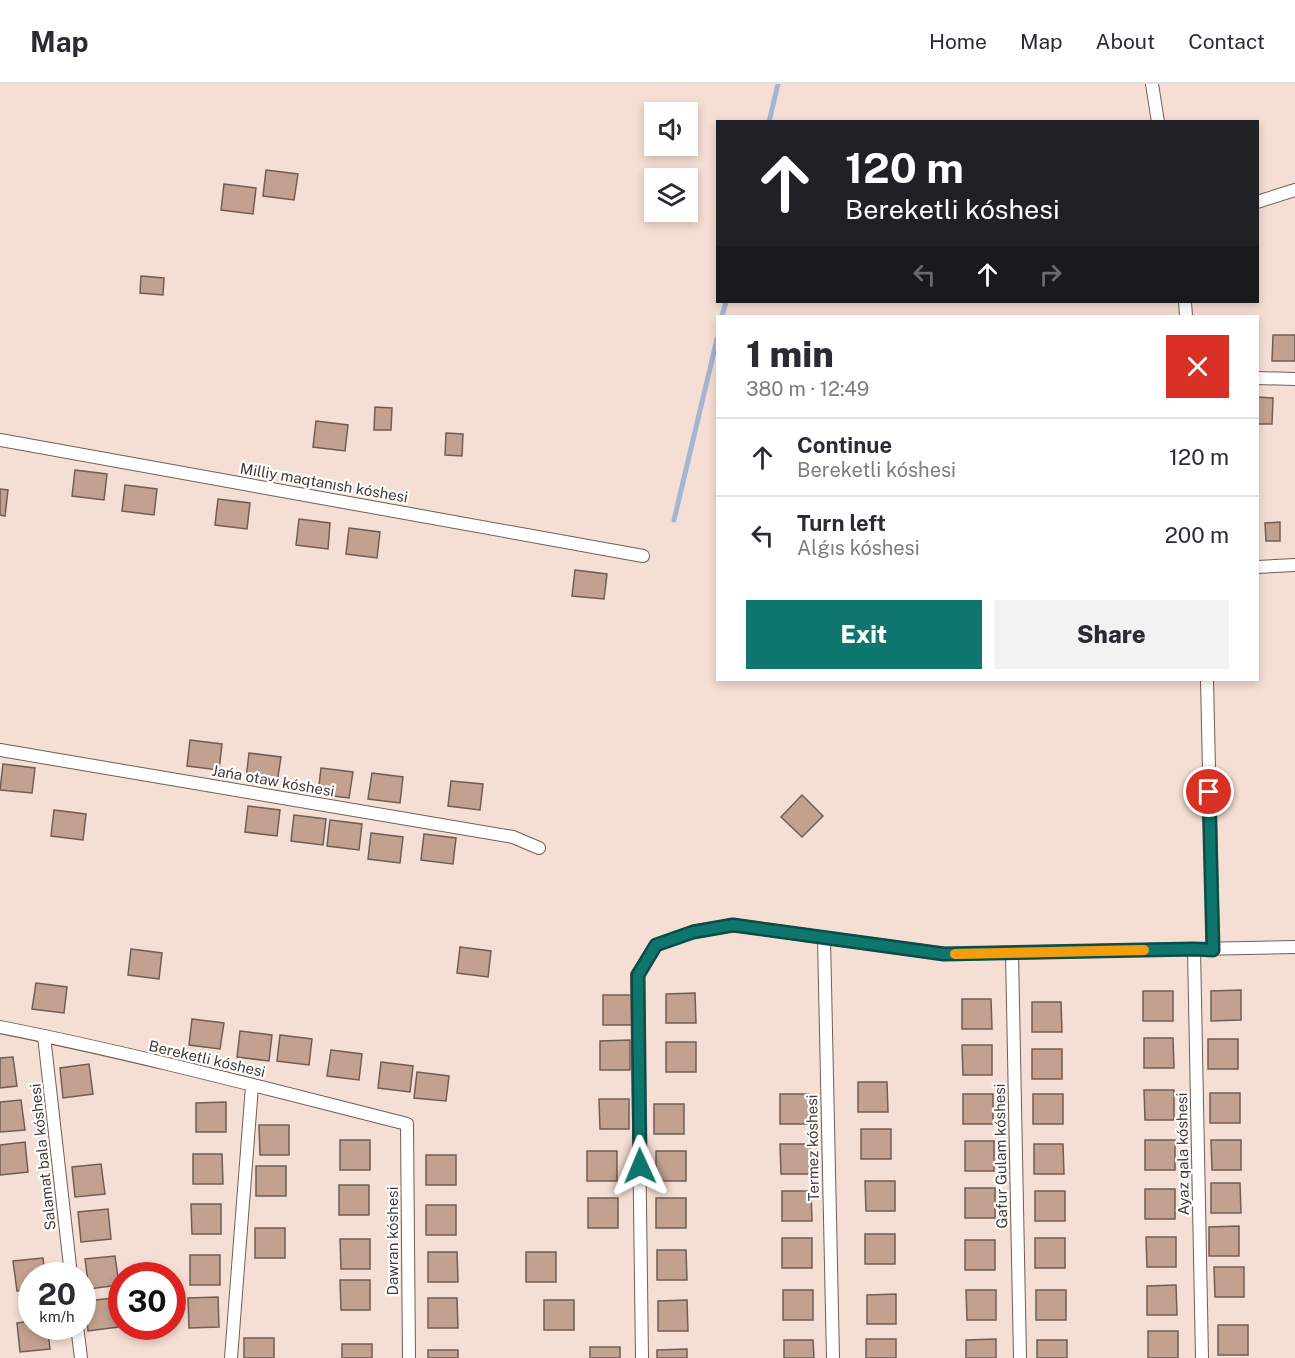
<!DOCTYPE html>
<meta charset="utf-8">
<style>
body{margin:0;font-family:"Public Sans",sans-serif;background:#f2f2f3;color:#2b2b33;height:100vh;display:flex;flex-direction:column;font-size:22px;white-space:nowrap}
*{box-sizing:border-box;margin:0}
p{font-size:20px;color:#7c7c81}
.icon{flex:none;width:33px;height:33px;fill:none;stroke:currentColor;stroke-width:2;stroke-linecap:round;stroke-linejoin:round}
.map{position:relative;flex:1;overflow:hidden}
.drawer{position:absolute;left:716px;top:231px;width:543px;height:366px;display:flex;flex-direction:column;background:#fff;border-radius:0px;box-shadow:0 3px 9px #0003}
.drawer>*{flex:none}
.top-card{position:absolute;left:716px;top:36px;width:543px;height:183px;border-radius:0px;box-shadow:0 3px 9px #0003;background:#202124;color:#fff;overflow:hidden}
.controls{position:absolute;left:644px;top:18px;display:grid;gap:12px}
.controls a{display:grid;place-items:center;width:54px;height:54px;border-radius:0px;background:#fff;box-shadow:0 3px 9px #0003;font-size:30px}
.speed{position:absolute;left:18px;top:1178px;display:flex;gap:12px;font-size:30px;font-weight:700;text-align:center}
.speed>*{display:grid;place-content:center;width:78px;height:78px;border-radius:50%;background:#fff;box-shadow:0 3px 9px #0003;line-height:1}
.speed small{font-size:15px;font-weight:400}
.speed .limit{border:9px solid #d22;background:#fff;color:#111}
.pin{position:absolute;display:grid;place-items:center;width:51px;height:51px;color:#fff;margin:-26px;border:3px solid #fff;border-radius:50%;box-shadow:0 2px 6px #0007}
.me{position:absolute;width:66px;margin:-33px;rotate:359deg;stroke-linejoin:round;filter:drop-shadow(0 0 4px #0008)}
.turn{display:flex;align-items:center;gap:21px;height:126px;padding:0 30px;font-size:27px}
.turn .icon{width:78px;height:78px;stroke-width:2.5}
.turn b{display:block;font-size:42px;line-height:51px}
.lanes{display:flex;align-items:center;height:57px;padding:0 30px;background:#0003;justify-content:center;gap:30px;direction:ltr}
.lanes .off{opacity:.35}
.round{display:grid;place-items:center;flex:none;width:63px;height:63px;border-radius:0px;background:#f2f2f3}
.overview{display:flex;align-items:center;justify-content:space-between;height:102px;padding:0 30px}
h1{font-size:36px;font-weight:800;line-height:45px}
.primary-button{display:flex;gap:12px;margin-top:auto;padding:12px 30px}
.primary-button a{flex:1;height:69px;border-radius:0px;background:#0f766e;color:#fff;font-size:24px;font-weight:800;line-height:69px;text-align:center}
.primary-button a+a{background:#f2f2f3;color:#2b2b33}
ul{padding:0;list-style:none}
li{display:flex;align-items:center;gap:18px;height:78px;padding:0 30px;border-top:2px solid #e1e1e2}
li div{flex:1}
li b{display:block;font-size:22px}
li em{font-style:normal}
header{display:flex;align-items:center;gap:36px;box-sizing:border-box;height:84px;padding:0 30px;background:#fff;border-bottom:2px solid #e1e1e2}
header strong{font-size:28px}
nav{display:flex;gap:33px;margin-inline-start:auto;font-size:21px}
.map>svg:first-child{display:block}
.lines{fill:none;stroke-linecap:round;stroke-linejoin:round}
.stream{stroke:#a5b4d2;stroke-width:5}
.building{fill:#c3a191;stroke:#715d54;stroke-width:1.5}
.street-casing{stroke:#725e55;stroke-width:14}
.street{stroke:#fff;stroke-width:12}
.route-casing{stroke:#0a4d48;stroke-width:15}
.route{stroke:#0f766e;stroke-width:10}
.slow{stroke:#f59e0b;stroke-width:10}
.labels{text-anchor:middle;stroke-width:4.5;stroke-linejoin:round;paint-order:stroke}
.street-label{font-size:15px;fill:#443b36;stroke:#fff}
</style>
<header>
<strong>Map</strong>
<nav><a>Home</a><a>Map</a><a>About</a><a>Contact</a></nav>
</header>
<div class="map">
<svg width="1295" height="1274" viewBox="0 0 1295 1274">
<rect width="100%" height="100%" fill="#f5ded3"/>
<g class="lines">
<g class="stream">
<polyline points="769,38 778,0"/>
<polyline points="722,232 726,218"/>
<polyline points="674,436 717,255"/>
</g>
</g>
<g class="building">
<polygon points="266,86 298,90 294,116 263,112"/>
<polygon points="224,100 256,104 253,130 221,126"/>
<polygon points="141,192 164,194 163,211 140,209"/>
<polygon points="1273,251 1295,251 1295,277 1272,277"/>
<polygon points="1257,313 1273,314 1272,340 1257,340"/>
<polygon points="375,323 392,324 391,346 374,346"/>
<polygon points="316,337 348,341 345,367 313,363"/>
<polygon points="446,349 463,350 462,372 445,371"/>
<polygon points="75,386 107,390 104,416 72,412"/>
<polygon points="125,401 157,405 154,431 122,427"/>
<polygon points="0,405 8,406 5,432 0,431"/>
<polygon points="218,415 250,419 247,445 215,441"/>
<polygon points="299,435 330,439 328,465 296,461"/>
<polygon points="1280,438 1280,457 1266,457 1265,439"/>
<polygon points="349,444 380,448 377,474 346,470"/>
<polygon points="575,486 607,490 604,515 572,512"/>
<polygon points="190,656 222,660 219,686 187,682"/>
<polygon points="249,669 281,673 277,699 246,695"/>
<polygon points="3,680 35,684 32,709 0,706"/>
<polygon points="321,684 353,688 349,714 318,710"/>
<polygon points="372,689 403,693 400,719 368,715"/>
<polygon points="451,697 483,700 480,726 448,722"/>
<polygon points="802,711 823,732 802,753 781,733"/>
<polygon points="248,722 280,726 277,752 245,748"/>
<polygon points="54,726 86,730 83,756 51,752"/>
<polygon points="294,731 326,735 323,761 291,757"/>
<polygon points="330,736 362,740 359,766 327,762"/>
<polygon points="371,749 403,753 400,779 368,775"/>
<polygon points="424,750 456,754 453,780 421,776"/>
<polygon points="460,863 491,867 488,893 457,889"/>
<polygon points="131,865 162,869 159,895 128,891"/>
<polygon points="36,899 67,903 64,929 32,925"/>
<polygon points="1241,906 1241,936 1211,937 1211,907"/>
<rect x="1143" y="907" width="30" height="30"/>
<polygon points="695,909 696,939 666,939 666,910"/>
<rect x="603" y="911" width="30" height="30"/>
<polygon points="962,915 991,915 992,945 962,945"/>
<polygon points="1032,918 1061,918 1062,948 1032,948"/>
<polygon points="192,935 224,939 220,965 189,961"/>
<polygon points="240,947 272,951 269,977 237,973"/>
<polygon points="280,951 312,955 309,981 277,977"/>
<polygon points="1144,954 1173,954 1174,984 1144,984"/>
<rect x="1208" y="955" width="30" height="30"/>
<polygon points="630,956 630,986 600,986 600,957"/>
<rect x="666" y="958" width="30" height="30"/>
<polygon points="962,961 992,961 992,991 963,991"/>
<rect x="1032" y="965" width="30" height="30"/>
<polygon points="331,966 362,970 359,996 327,992"/>
<polygon points="13,973 17,1002 0,1004 0,974"/>
<polygon points="381,978 413,982 410,1008 378,1004"/>
<polygon points="89,980 93,1010 63,1014 60,984"/>
<polygon points="417,988 449,992 446,1017 414,1014"/>
<polygon points="858,998 887,998 888,1028 858,1028"/>
<polygon points="1144,1006 1174,1006 1174,1036 1145,1036"/>
<rect x="1210" y="1009" width="30" height="30"/>
<rect x="780" y="1010" width="30" height="30"/>
<rect x="963" y="1010" width="30" height="30"/>
<rect x="1033" y="1010" width="30" height="30"/>
<polygon points="599,1015 629,1015 629,1045 600,1045"/>
<polygon points="21,1016 25,1046 0,1048 0,1018"/>
<polygon points="226,1018 226,1048 196,1048 196,1019"/>
<rect x="654" y="1020" width="30" height="30"/>
<polygon points="259,1041 289,1041 289,1071 260,1071"/>
<rect x="861" y="1045" width="30" height="30"/>
<rect x="340" y="1056" width="30" height="30"/>
<rect x="1145" y="1056" width="30" height="30"/>
<polygon points="1211,1056 1241,1056 1241,1086 1212,1086"/>
<rect x="965" y="1057" width="29" height="30"/>
<polygon points="25,1058 28,1088 0,1091 0,1061"/>
<polygon points="780,1060 810,1060 810,1090 781,1090"/>
<polygon points="1034,1060 1063,1060 1064,1090 1034,1090"/>
<rect x="587" y="1067" width="30" height="30"/>
<rect x="656" y="1067" width="30" height="30"/>
<polygon points="193,1070 222,1070 223,1100 193,1100"/>
<rect x="426" y="1071" width="30" height="30"/>
<polygon points="101,1080 105,1110 75,1113 72,1083"/>
<rect x="256" y="1082" width="30" height="30"/>
<polygon points="865,1097 895,1097 895,1127 866,1127"/>
<polygon points="1211,1099 1240,1099 1241,1129 1211,1129"/>
<rect x="339" y="1101" width="30" height="30"/>
<rect x="965" y="1104" width="30" height="30"/>
<rect x="1145" y="1105" width="30" height="30"/>
<polygon points="782,1107 811,1107 812,1137 782,1137"/>
<rect x="1035" y="1107" width="30" height="30"/>
<rect x="588" y="1114" width="30" height="30"/>
<rect x="656" y="1114" width="30" height="30"/>
<polygon points="191,1120 221,1120 221,1150 192,1150"/>
<rect x="426" y="1121" width="30" height="30"/>
<polygon points="108,1125 111,1155 81,1158 78,1128"/>
<polygon points="1239,1142 1239,1172 1209,1172 1209,1143"/>
<rect x="255" y="1144" width="30" height="30"/>
<rect x="865" y="1150" width="30" height="30"/>
<polygon points="1146,1153 1176,1153 1176,1183 1147,1183"/>
<rect x="782" y="1154" width="30" height="30"/>
<rect x="1035" y="1154" width="30" height="30"/>
<polygon points="340,1155 370,1155 370,1185 341,1185"/>
<rect x="965" y="1156" width="30" height="30"/>
<polygon points="657,1166 686,1166 687,1196 657,1196"/>
<polygon points="428,1168 457,1168 458,1198 428,1198"/>
<rect x="526" y="1168" width="30" height="30"/>
<rect x="190" y="1171" width="30" height="30"/>
<polygon points="115,1172 119,1201 89,1205 85,1175"/>
<polygon points="43,1174 45,1191 32,1191 32,1205 17,1207 13,1177"/>
<polygon points="1214,1183 1244,1183 1244,1213 1215,1213"/>
<polygon points="340,1196 370,1196 370,1226 341,1226"/>
<polygon points="1176,1201 1177,1231 1147,1231 1147,1202"/>
<rect x="783" y="1206" width="30" height="30"/>
<polygon points="966,1206 996,1206 996,1236 967,1236"/>
<rect x="1036" y="1206" width="30" height="30"/>
<polygon points="896,1210 896,1240 867,1240 867,1211"/>
<polygon points="218,1213 219,1243 189,1244 188,1214"/>
<polygon points="114,1214 118,1243 88,1247 85,1217"/>
<polygon points="428,1214 457,1214 458,1244 428,1244"/>
<rect x="544" y="1216" width="30" height="30"/>
<polygon points="687,1216 688,1247 658,1247 658,1217"/>
<polygon points="32,1237 32,1242 47,1242 50,1265 20,1268 17,1239"/>
<rect x="1218" y="1241" width="30" height="30"/>
<rect x="1148" y="1247" width="30" height="27"/>
<rect x="244" y="1254" width="30" height="20"/>
<rect x="866" y="1255" width="30" height="19"/>
<polygon points="996,1255 996,1274 966,1274 966,1256"/>
<polygon points="784,1256 813,1256 814,1274 784,1274"/>
<rect x="1037" y="1256" width="30" height="18"/>
<rect x="342" y="1260" width="30" height="14"/>
<rect x="590" y="1263" width="30" height="11"/>
<polygon points="687,1265 687,1274 657,1274 657,1266"/>
<rect x="428" y="1266" width="30" height="8"/>
</g>
<g class="lines">
<defs>
<g id="street">
<polyline points="1152,0 1158,38"/>
<polyline points="1257,118 1295,106"/>
<polyline points="1185,218 1186,232"/>
<polyline points="1257,294 1295,295"/>
<polyline points="0,356 643,472"/>
<polyline points="1257,483 1295,481"/>
<polyline points="1207,596 1213,865"/>
<polyline points="0,666 513,753 539,764"/>
<polyline points="824,854 833,1274"/>
<polyline points="1194,865 1202,1274"/>
<polyline points="1012,869 1020,1274"/>
<path d="M0,943c137,27 272,63 407,97l2,234"/>
<polyline points="44,952 71,1191"/>
<polyline points="77,1242 81,1274"/>
<polyline points="231,1274 252,1002"/>
<polyline points="642,1274 637,891 656,861 693,848 733,841 944,870 1295,863"/>
</g>
</defs>
<use href="#street" class="street-casing"/>
<use href="#street" class="street"/>
</g>
<g class="lines">
<defs>
<polyline id="route" points="640,1082 638,891 656,861 693,848 733,841 944,870 1194,865 1213,866 1209,708"/>
</defs>
<use href="#route" class="route-casing"/>
<use href="#route" class="route"/>
<polyline class="slow" points="955,870 1144,866"/>
</g>
<g class="labels">
<g class="street-label">
<text transform="translate(324 399) rotate(10)" y="5">Milliy maqtanısh kóshesi</text>
<text transform="translate(273 697) rotate(10)" y="5">Jańa otaw kóshesi</text>
<text transform="translate(207 975) rotate(13)" y="5">Bereketli kóshesi</text>
<text transform="translate(813 1064) rotate(-91)" y="5">Termez kóshesi</text>
<text transform="translate(1183 1070) rotate(-91)" y="5">Ayaz qala kóshesi</text>
<text transform="translate(1001 1072) rotate(-91)" y="5">Gafur Gulam kóshesi</text>
<text transform="translate(43 1073) rotate(-96)" y="5">Salamat bala kóshesi</text>
<text transform="translate(393 1157) rotate(-90)" y="5">Dawran kóshesi</text>
</g>
</g>
</svg>
<div class="controls">
<a><svg class="icon" aria-label="sound" viewBox="0 0 24 24"><path d="M4 9h4l5-4v14l-5-4H4zM17 9q2 3 0 6"/></svg></a>
<a><svg class="icon" aria-label="layers" viewBox="0 0 24 24"><path d="M12 4l9 5-9 5-9-5zM3 14l9 5 9-5"/></svg></a>
</div>
<div class="speed"><div>20<small>km/h</small></div><div class="limit">30</div></div>
<div class="pin" style="left:1209px;top:708px;background:#d93025"><svg class="icon" aria-label="arrive" viewBox="0 0 24 24"><path d="M6 21V4h12l-3 4 3 4H6"/></svg></div>
<svg class="me" style="left:640px;top:1082px" viewBox="-20 -20 40 40"><path d="M0-17L14 15 0 8-14 15z" fill="#0f766e" stroke="#fff" stroke-width="4"/></svg>
<div class="top-card">
<div class="turn"><svg class="icon" aria-label="ahead" viewBox="0 0 24 24"><path d="M12 20V5M6 11l6-6 6 6"/></svg><div><b>120 m</b>Bereketli kóshesi</div></div>
<div class="lanes"><svg class="icon off" aria-label="left" viewBox="0 0 24 24"><path d="M17 20v-9H6M10 6l-5 5 5 5"/></svg><svg class="icon" aria-label="ahead" viewBox="0 0 24 24"><path d="M12 20V5M6 11l6-6 6 6"/></svg><svg class="icon off" aria-label="right" viewBox="0 0 24 24"><path d="M7 20v-9h11M14 6l5 5-5 5"/></svg></div>
</div>
<section class="drawer">
<div class="overview"><div><h1>1 min</h1><p>380 m · 12:49</p></div><a class="round" style="background:#d93025;color:#fff"><svg class="icon" aria-label="close" viewBox="0 0 24 24"><path d="M6 6l12 12M18 6L6 18"/></svg></a></div>
<ul>
<li><svg class="icon" aria-label="ahead" viewBox="0 0 24 24"><path d="M12 20V5M6 11l6-6 6 6"/></svg><div><b>Continue</b><p>Bereketli kóshesi</p></div><em>120 m</em></li>
<li><svg class="icon" aria-label="left" viewBox="0 0 24 24"><path d="M17 20v-9H6M10 6l-5 5 5 5"/></svg><div><b>Turn left</b><p>Alǵıs kóshesi</p></div><em>200 m</em></li>
</ul>
<div class="primary-button"><a>Exit</a><a>Share</a></div>
</section>
</div>
